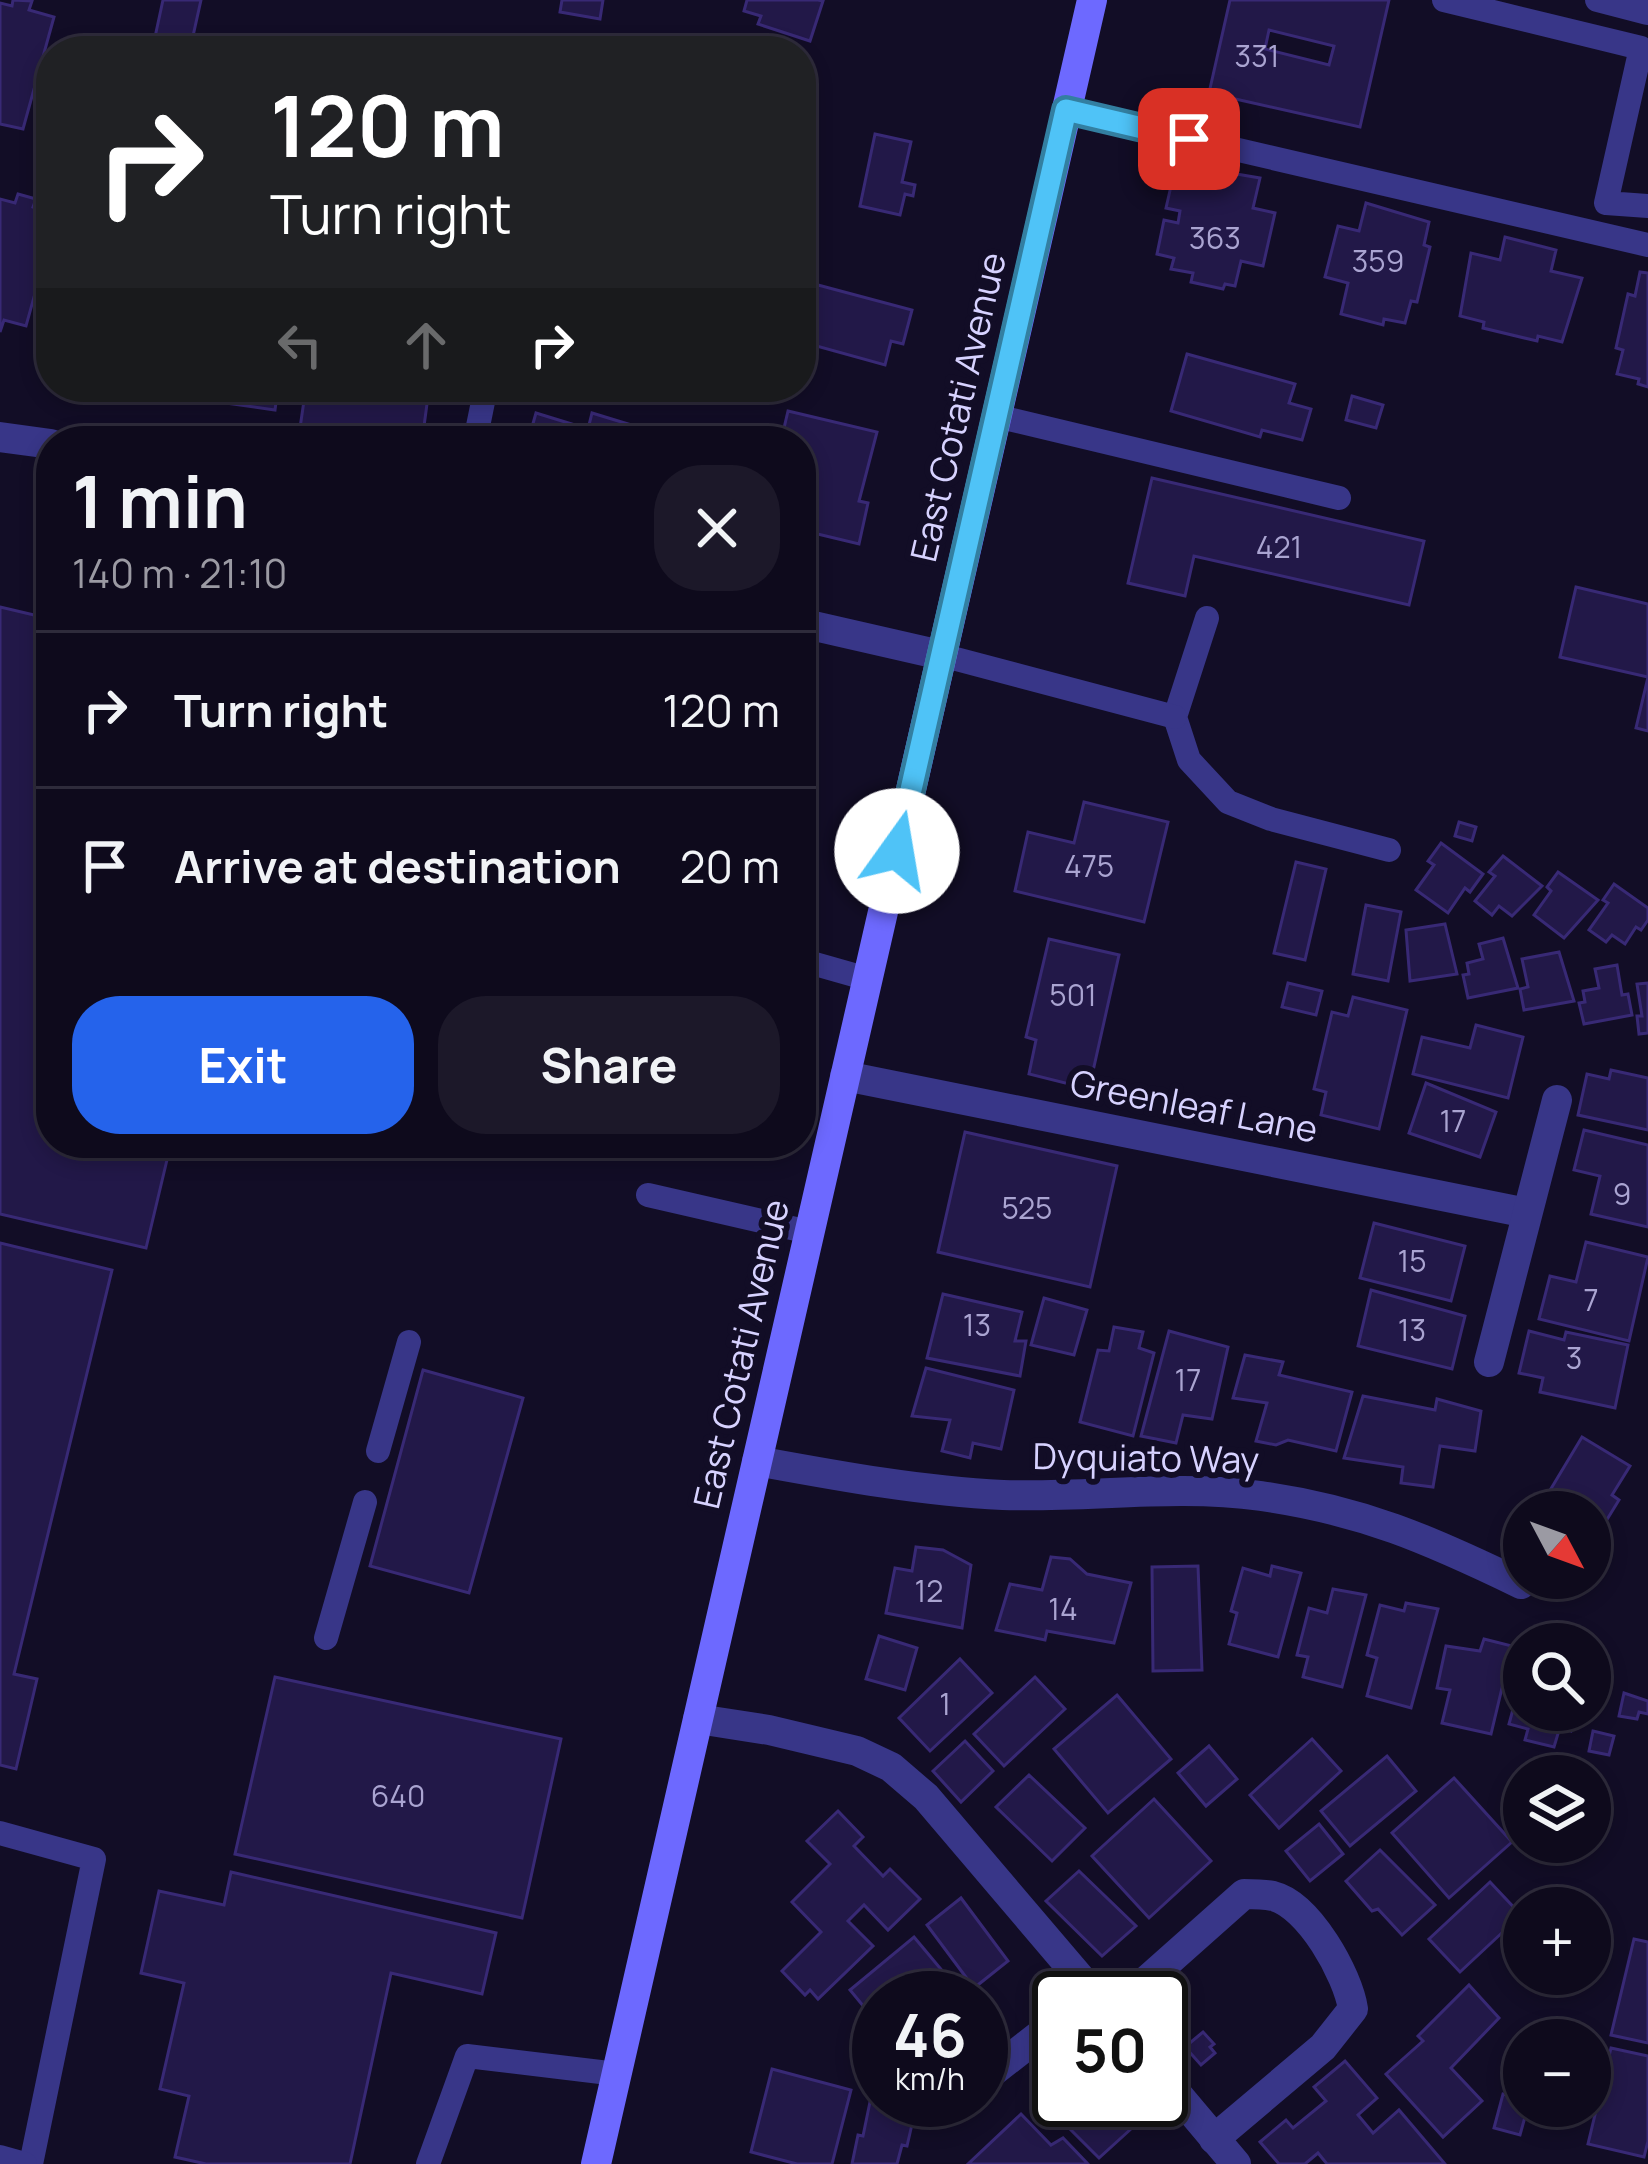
<!DOCTYPE html>
<meta charset="utf-8">
<style>
body{margin:0;font-family:Manrope,sans-serif;background:#1c1829;color:#f1f3f6;height:100vh;display:flex;flex-direction:column;font-size:45px;white-space:nowrap}
*{box-sizing:border-box;margin:0}
p{font-size:39px;color:#9b9aa3}
.icon{flex:none;width:66px;height:66px;fill:none;stroke:currentColor;stroke-width:2;stroke-linecap:round;stroke-linejoin:round}
.map{position:relative;flex:1;overflow:hidden}
.side{position:absolute;left:36px;top:426px;width:780px;height:732px;display:flex;flex-direction:column;background:#0e0a1c;border-radius:48px;box-shadow:0 6px 18px #0003,0 0 0 3px #2e2b3b}
.side>*{flex:none}
.top-card{position:absolute;left:36px;top:36px;width:780px;height:366px;border-radius:48px;box-shadow:0 6px 18px #0003,0 0 0 3px #2e2b3b;background:#202124;color:#fff;overflow:hidden}
.needle{width:78px;rotate:131deg}
.controls{position:absolute;left:1503px;top:1491px;display:grid;gap:24px}
.controls a{display:grid;place-items:center;width:108px;height:108px;border-radius:50%;background:#0e0a1c;box-shadow:0 6px 18px #0003,0 0 0 3px #2e2b3b;font-size:60px}
.speed{position:absolute;left:852px;top:1971px;display:flex;gap:24px;font-size:60px;font-weight:700;text-align:center}
.speed>*{display:grid;place-content:center;width:156px;height:156px;border-radius:50%;background:#0e0a1c;box-shadow:0 6px 18px #0003,0 0 0 3px #2e2b3b;line-height:1}
.speed small{font-size:30px;font-weight:400}
.speed .limit{border:6px solid #111;border-radius:18px;background:#fff;color:#111}
.pin{position:absolute;display:grid;place-items:center;width:102px;height:102px;color:#fff;margin:-51px;border-radius:24px;box-shadow:0 6px 18px #0006}
.me{position:absolute;width:132px;margin:-66px;rotate:13deg;stroke-linejoin:round;filter:drop-shadow(0 0 9px #0008)}
.turn{display:flex;align-items:center;gap:42px;height:252px;padding:0 36px;font-size:54px}
.turn .icon{width:156px;height:156px;stroke-width:2.5}
.turn b{display:block;font-size:84px;line-height:102px}
.lanes{display:flex;align-items:center;height:114px;padding:0 36px;background:#0003;justify-content:center;gap:60px;direction:ltr}
.lanes .off{opacity:.35}
.round{display:grid;place-items:center;flex:none;width:126px;height:126px;border-radius:48px;background:#1c1829}
.summary{display:flex;align-items:center;justify-content:space-between;height:204px;padding:0 36px}
h1{font-size:72px;font-weight:700;line-height:90px}
.action{display:flex;gap:24px;margin-top:auto;padding:24px 36px}
.action a{flex:1;height:138px;border-radius:48px;background:#2563eb;color:#fff;font-size:48px;font-weight:700;line-height:138px;text-align:center}
.action a+a{background:#1c1829;color:#f1f3f6}
ul{padding:0;list-style:none}
li{display:flex;align-items:center;gap:36px;height:156px;padding:0 36px;border-top:3px solid #2e2b3b}
li div{flex:1}
li b{display:block;font-size:45px}
li em{font-style:normal}
.map>svg:first-child{display:block}
.building{fill:#221848;stroke:#382975;stroke-width:3;fill-rule:evenodd}
.lines{fill:none;stroke-linecap:round;stroke-linejoin:round}
.lane{stroke:#383688;stroke-width:24}
.street{stroke:#383688;stroke-width:30}
.secondary{stroke:#6d69ff;stroke-width:30}
.route-casing{stroke:#337fa1;stroke-width:30}
.route{stroke:#4fc3f7;stroke-width:21}
.labels{text-anchor:middle;stroke-width:12;stroke-linejoin:round;paint-order:stroke}
.number-label{font-size:30px;fill:#aaa4d1}
.street-label{font-size:36px;fill:#d7d2ff;stroke:#120d26}
</style>
<div class="map">
<svg width="1648" height="2164" viewBox="0 0 1648 2164">
<rect width="100%" height="100%" fill="#120d26"/>
<g class="building">
<polygon points="13,0 32,1 29,10 54,17 23,129 0,124 0,3 12,6"/>
<polygon points="163,0 201,0 191,45 155,37"/>
<polygon points="562,0 603,0 600,19 560,12"/>
<polygon points="747,0 818,0 823,1 810,41 758,24 761,16 744,11"/>
<path d="M1230,0h159l-29,127 -151,-34zM1269,30l65,16 -5,19 -64,-16z"/>
<polygon points="875,134 911,142 902,182 915,185 913,196 905,194 900,215 860,206"/>
<polygon points="1195,167 1260,178 1253,208 1275,213 1263,266 1241,261 1235,286 1225,284 1223,289 1191,282 1193,273 1171,269 1174,258 1157,254 1164,220 1178,223 1180,211 1166,208 1174,173 1193,177"/>
<polygon points="18,194 36,199 33,207 51,213 51,236 26,326 4,320 0,332 0,199 15,203"/>
<polygon points="1366,203 1429,222 1424,245 1430,247 1417,302 1411,301 1405,323 1384,319 1383,325 1341,314 1348,283 1325,277 1338,226 1359,231"/>
<polygon points="1505,237 1556,250 1551,271 1582,278 1562,342 1538,336 1537,341 1483,328 1484,322 1460,316 1471,253 1500,260"/>
<polygon points="1640,272 1648,273 1648,387 1638,384 1639,379 1617,374 1623,350 1616,348 1628,294 1635,296"/>
<polygon points="818,285 912,310 903,344 891,341 885,365 802,342"/>
<polygon points="1187,354 1295,384 1289,403 1311,409 1302,440 1262,430 1260,437 1171,411"/>
<polygon points="155,387 278,387 275,410 154,393"/>
<polygon points="306,387 429,389 422,441 300,428"/>
<polygon points="1352,396 1383,405 1376,428 1346,420"/>
<polygon points="788,411 877,432 859,501 868,503 859,544 801,530 801,441 781,441"/>
<polygon points="536,413 588,429 592,413 661,434 659,441 528,441"/>
<polygon points="1152,478 1424,541 1409,605 1194,556 1185,596 1128,583"/>
<polygon points="1576,587 1648,604 1648,731 1636,728 1648,677 1560,657"/>
<polygon points="0,607 51,619 51,1143 171,1143 146,1248 0,1214"/>
<polygon points="1084,802 1168,822 1144,922 1015,891 1028,832 1074,843"/>
<polygon points="1459,822 1476,827 1472,841 1455,836"/>
<polygon points="1441,843 1483,874 1470,892 1465,888 1448,913 1416,890 1434,865 1428,861"/>
<polygon points="1503,856 1542,886 1512,916 1499,906 1492,915 1475,901 1495,876 1489,872"/>
<polygon points="1296,862 1326,869 1305,960 1274,953"/>
<polygon points="1558,872 1598,900 1564,938 1534,915 1551,891 1547,887"/>
<polygon points="1614,884 1648,908 1648,920 1641,930 1636,927 1625,944 1612,935 1606,942 1589,930 1608,903 1603,900"/>
<polygon points="1366,905 1401,912 1388,981 1353,974"/>
<polygon points="1445,924 1457,974 1410,981 1406,930"/>
<polygon points="1503,938 1518,988 1468,998 1463,975 1469,974 1467,963 1483,959 1479,944"/>
<polygon points="1049,939 1119,955 1089,1089 1029,1074 1036,1040 1026,1037"/>
<polygon points="1559,952 1574,1001 1524,1010 1520,989 1528,987 1522,959"/>
<polygon points="1617,965 1622,995 1628,994 1632,1015 1584,1024 1579,1003 1585,1002 1583,991 1599,988 1595,969"/>
<polygon points="1288,983 1322,991 1316,1015 1282,1007"/>
<polygon points="1648,983 1648,1033 1639,1034 1637,1016 1642,1016 1637,984"/>
<polygon points="1353,997 1407,1010 1379,1129 1321,1115 1326,1092 1314,1089 1332,1012 1348,1016"/>
<polygon points="1476,1025 1523,1037 1508,1098 1413,1074 1422,1037 1470,1048"/>
<polygon points="1611,1070 1648,1078 1648,1130 1578,1115 1587,1074 1609,1079"/>
<polygon points="1426,1083 1496,1112 1480,1157 1409,1133"/>
<polygon points="1584,1130 1648,1145 1648,1227 1591,1214 1600,1176 1574,1170"/>
<polygon points="965,1132 1117,1166 1090,1287 938,1252"/>
<polygon points="1374,1223 1465,1246 1451,1301 1360,1278"/>
<polygon points="1586,1242 1648,1257 1629,1341 1539,1319 1550,1276 1576,1282"/>
<polygon points="0,1243 112,1270 14,1674 37,1679 16,1769 0,1765"/>
<polygon points="1371,1290 1465,1316 1452,1369 1358,1346"/>
<polygon points="943,1294 1022,1312 1015,1341 1026,1341 1020,1376 927,1358"/>
<polygon points="1044,1298 1087,1310 1074,1355 1031,1345"/>
<polygon points="1114,1327 1143,1332 1139,1348 1154,1353 1133,1436 1080,1422 1098,1350 1109,1351"/>
<polygon points="1169,1331 1228,1347 1212,1419 1183,1415 1176,1443 1141,1436"/>
<polygon points="1529,1331 1564,1340 1566,1332 1628,1345 1615,1408 1540,1392 1543,1378 1519,1373"/>
<polygon points="1245,1355 1283,1362 1279,1375 1352,1392 1336,1451 1288,1440 1276,1445 1256,1441 1267,1403 1233,1398"/>
<polygon points="926,1368 1014,1390 1001,1449 973,1443 970,1458 942,1451 950,1420 912,1416"/>
<polygon points="423,1370 523,1398 469,1593 370,1566"/>
<polygon points="1363,1396 1435,1410 1437,1399 1481,1411 1475,1451 1440,1446 1433,1487 1401,1483 1403,1467 1344,1458"/>
<polygon points="1582,1437 1630,1466 1612,1495 1619,1500 1595,1539 1590,1536 1590,1512 1537,1512"/>
<polygon points="916,1547 943,1550 971,1565 962,1628 886,1613 895,1568 912,1571"/>
<polygon points="1051,1557 1070,1559 1087,1574 1131,1583 1114,1643 1047,1631 1045,1640 996,1630 1010,1584 1042,1590"/>
<polygon points="1198,1566 1202,1670 1153,1671 1152,1567"/>
<polygon points="1272,1566 1301,1573 1278,1657 1229,1644 1237,1613 1231,1611 1243,1568 1270,1576"/>
<polygon points="1333,1589 1366,1595 1342,1687 1303,1677 1308,1657 1297,1655 1309,1608 1327,1613"/>
<polygon points="1406,1603 1438,1609 1411,1708 1367,1696 1377,1658 1367,1655 1380,1605 1404,1611"/>
<polygon points="879,1636 917,1648 905,1690 866,1679"/>
<polygon points="1484,1639 1512,1646 1491,1734 1442,1723 1450,1690 1437,1688 1446,1646 1480,1651"/>
<polygon points="960,1659 992,1693 930,1751 899,1718"/>
<polygon points="1524,1669 1524,1710 1577,1710 1571,1731 1560,1727 1554,1747 1525,1740 1528,1729 1509,1724"/>
<polygon points="275,1677 561,1739 522,1918 235,1854"/>
<polygon points="1035,1677 1065,1709 1004,1766 974,1734"/>
<polygon points="1624,1693 1648,1701 1648,1714 1639,1712 1637,1719 1619,1716"/>
<polygon points="1117,1695 1171,1759 1108,1813 1054,1749"/>
<polygon points="1593,1731 1614,1736 1609,1755 1589,1751"/>
<polygon points="1312,1739 1341,1771 1279,1828 1250,1795"/>
<polygon points="965,1741 993,1771 961,1802 933,1771"/>
<polygon points="1209,1746 1237,1779 1206,1806 1178,1773"/>
<polygon points="1387,1756 1416,1791 1350,1846 1321,1811"/>
<polygon points="1029,1775 1085,1828 1052,1861 996,1807"/>
<polygon points="1454,1778 1512,1842 1449,1898 1392,1833"/>
<polygon points="1154,1799 1211,1861 1149,1918 1092,1856"/>
<polygon points="838,1811 863,1837 854,1846 883,1876 890,1869 920,1899 888,1930 864,1905 848,1921 873,1946 818,1999 810,1990 805,1995 782,1971 821,1932 792,1902 830,1864 807,1841"/>
<polygon points="1319,1824 1343,1854 1310,1881 1286,1851"/>
<polygon points="1380,1850 1435,1905 1402,1935 1378,1909 1372,1911 1346,1881"/>
<polygon points="1079,1871 1136,1926 1102,1956 1046,1901"/>
<polygon points="231,1872 496,1933 482,1994 391,1973 350,2164 206,2164 175,2157 189,2096 160,2089 184,1983 141,1973 159,1891 224,1905"/>
<polygon points="1490,1882 1521,1915 1460,1972 1429,1939"/>
<polygon points="961,1898 1008,1961 974,1988 927,1925"/>
<polygon points="914,1937 965,1998 879,1998 879,2025 850,1990"/>
<polygon points="1634,1939 1648,1942 1648,2043 1611,2035"/>
<polygon points="1469,1985 1499,2018 1451,2068 1482,2101 1443,2137 1386,2074 1423,2041 1418,2036"/>
<polygon points="1203,2032 1214,2044 1210,2047 1215,2053 1201,2065 1185,2047"/>
<polygon points="1611,2048 1648,2056 1648,2141 1644,2157 1588,2144"/>
<polygon points="1345,2061 1377,2098 1358,2115 1373,2133 1399,2110 1445,2164 1327,2164 1318,2153 1305,2164 1279,2164 1260,2142 1286,2120 1293,2128 1326,2101 1314,2087"/>
<polygon points="772,2069 851,2090 832,2164 797,2164 751,2152"/>
<polygon points="1059,2086 1059,2100 1106,2100 1132,2128 1099,2158 1042,2101"/>
<polygon points="1503,2094 1524,2100 1524,2106 1528,2106 1520,2135 1494,2128"/>
<polygon points="871,2097 916,2107 907,2146 902,2145 897,2164 852,2164 858,2135 863,2136"/>
<polygon points="1021,2114 1051,2145 1063,2138 1088,2164 968,2164"/>
</g>
<g class="lines">
<g class="lane">
<polyline points="1444,0 1641,48 1606,203 1648,206"/>
<polyline points="1597,0 1647,13 1648,10"/>
<polyline points="1066,110 1648,245"/>
<polyline points="996,416 1339,498"/>
<polyline points="475,441 486,387"/>
<polyline points="1207,618 1175,717 1189,760 1228,802 1271,819 1389,850"/>
<polyline points="941,655 1175,717"/>
<polyline points="801,960 868,979"/>
<polyline points="648,1195 809,1232"/>
<polyline points="378,1451 409,1342"/>
<polyline points="326,1638 365,1502"/>
<polyline points="0,1833 94,1859 31,2164"/>
<polyline points="0,2157 25,2164"/>
<polyline points="428,2164 467,2056 617,2074"/>
</g>
<g class="street">
<polyline points="0,437 51,444"/>
<polyline points="801,623 941,655"/>
<polyline points="845,1076 1527,1213"/>
<polyline points="1489,1362 1557,1100"/>
<path d="M757,1461c82,15 163,30 246,34 86,3 172,-11 258,1 101,14 169,44 260,88"/>
<polyline points="698,1719 769,1730 857,1751 891,1767 926,1797 1097,1998"/>
<path d="M1127,1998l117,-104c9,0 20,0 29,2 36,9 75,79 80,113l-30,38 -109,92"/>
<polyline points="1161,2075 1236,2164"/>
<polyline points="981,2081 1059,2020"/>
<polyline points="957,2101 957,2100"/>
</g>
<polyline class="secondary" points="596,2164 1092,0"/>
</g>
<g class="lines">
<defs>
<polyline id="route" points="897,851 1066,110 1189,139"/>
</defs>
<use href="#route" class="route-casing"/>
<use href="#route" class="route"/>
</g>
<g class="labels">
<g class="number-label">
<text x="1257" y="67">331</text>
<text x="1215" y="249">363</text>
<text x="1378" y="272">359</text>
<text x="1279" y="558">421</text>
<text x="1089" y="877">475</text>
<text x="1073" y="1006">501</text>
<text x="1453" y="1132">17</text>
<text x="1622" y="1205">9</text>
<text x="1027" y="1219">525</text>
<text x="1412" y="1272">15</text>
<text x="1591" y="1311">7</text>
<text x="977" y="1336">13</text>
<text x="1412" y="1341">13</text>
<text x="1574" y="1369">3</text>
<text x="1188" y="1391">17</text>
<text x="929" y="1602">12</text>
<text x="1063" y="1620">14</text>
<text x="945" y="1715">1</text>
<text x="398" y="1807">640</text>
</g>
<g class="street-label">
<text transform="translate(958 407) rotate(-77)" y="13">East Cotati Avenue</text>
<text transform="translate(1194 1106) rotate(11)" y="13">Greenleaf Lane</text>
<text transform="translate(741 1354) rotate(-77)" y="13">East Cotati Avenue</text>
<text transform="translate(1146 1458) rotate(1)" y="13">Dyquiato Way</text>
</g>
</g>
</svg>
<div class="controls">
<a><svg class="needle" viewBox="-14 -14 28 28"><path d="M0-13l5 13h-10z" fill="#e53935"/><path d="M0 13l5-13h-10z" fill="#9b9aa3"/></svg></a>
<a><svg class="icon" aria-label="search" viewBox="0 0 24 24"><circle cx="10" cy="10" r="6"/><path d="M15 15l6 6"/></svg></a>
<a><svg class="icon" aria-label="layers" viewBox="0 0 24 24"><path d="M12 4l9 5-9 5-9-5zM3 14l9 5 9-5"/></svg></a>
<a>+</a>
<a>−</a>
</div>
<div class="speed"><div>46<small>km/h</small></div><div class="limit">50</div></div>
<div class="pin" style="left:1189px;top:139px;background:#d93025"><svg class="icon" aria-label="arrive" viewBox="0 0 24 24"><path d="M6 21V4h12l-3 4 3 4H6"/></svg></div>
<svg class="me" style="left:897px;top:851px" viewBox="-20 -20 40 40"><circle r="19" fill="#fff"/><path d="M0-13L10 11 0 6-10 11z" fill="#4fc3f7"/></svg>
<div class="top-card">
<div class="turn"><svg class="icon" aria-label="right" viewBox="0 0 24 24"><path d="M7 20v-9h11M14 6l5 5-5 5"/></svg><div><b>120 m</b>Turn right</div></div>
<div class="lanes"><svg class="icon off" aria-label="left" viewBox="0 0 24 24"><path d="M17 20v-9H6M10 6l-5 5 5 5"/></svg><svg class="icon off" aria-label="ahead" viewBox="0 0 24 24"><path d="M12 20V5M6 11l6-6 6 6"/></svg><svg class="icon" aria-label="right" viewBox="0 0 24 24"><path d="M7 20v-9h11M14 6l5 5-5 5"/></svg></div>
</div>
<section class="side">
<div class="summary"><div><h1>1 min</h1><p>140 m · 21:10</p></div><a class="round"><svg class="icon" aria-label="close" viewBox="0 0 24 24"><path d="M6 6l12 12M18 6L6 18"/></svg></a></div>
<ul>
<li><svg class="icon" aria-label="right" viewBox="0 0 24 24"><path d="M7 20v-9h11M14 6l5 5-5 5"/></svg><div><b>Turn right</b></div><em>120 m</em></li>
<li><svg class="icon" aria-label="arrive" viewBox="0 0 24 24"><path d="M6 21V4h12l-3 4 3 4H6"/></svg><div><b>Arrive at destination</b></div><em>20 m</em></li>
</ul>
<div class="action"><a>Exit</a><a>Share</a></div>
</section>
</div>
